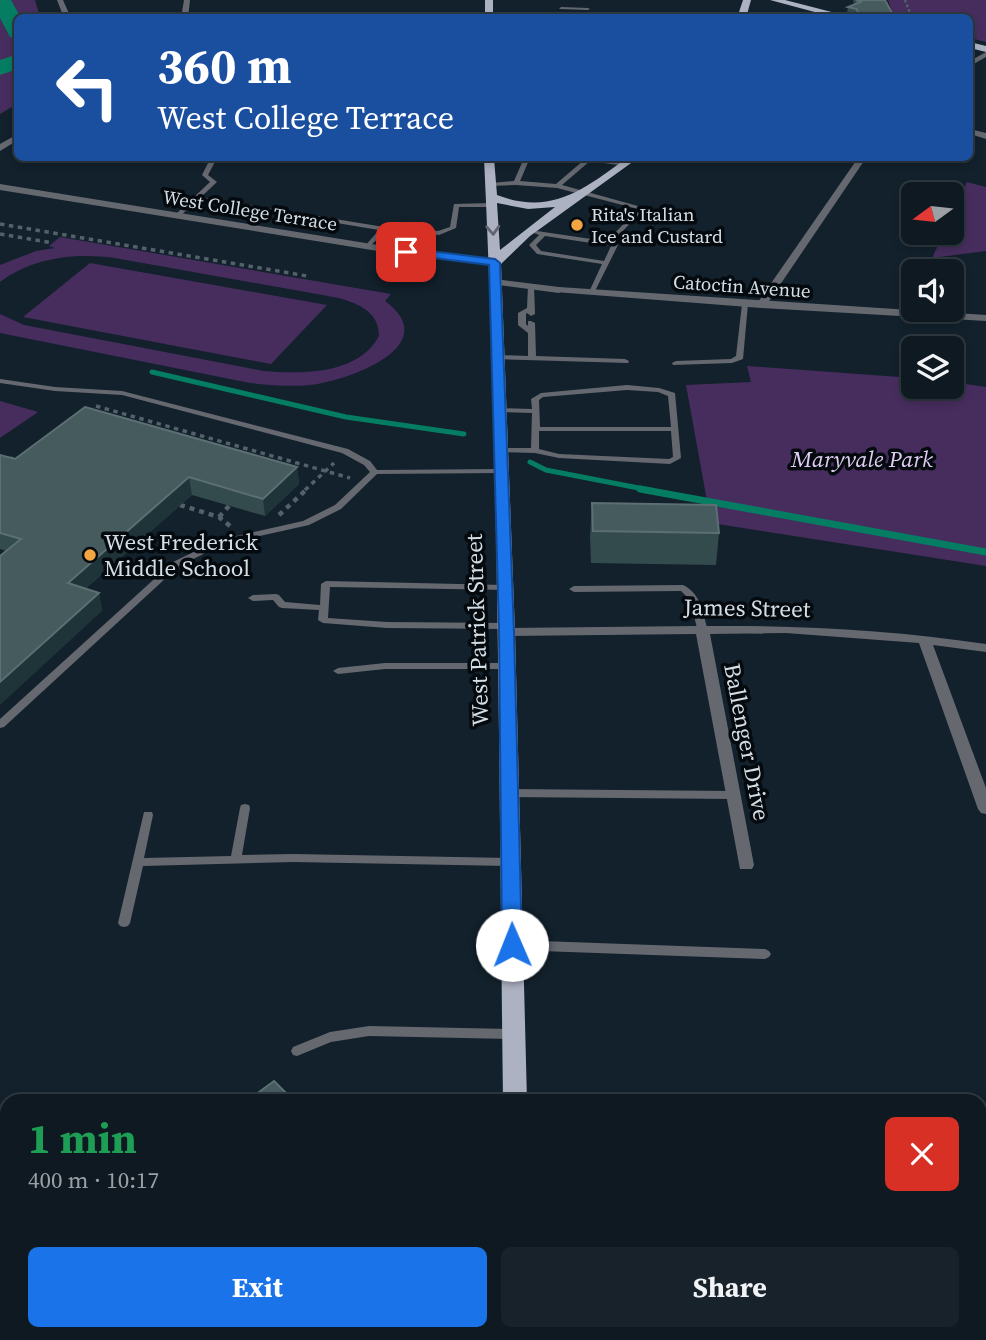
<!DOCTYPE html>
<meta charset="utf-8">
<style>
body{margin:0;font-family:"Source Serif 4",serif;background:#17222a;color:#f1f3f6;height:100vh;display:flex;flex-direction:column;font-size:26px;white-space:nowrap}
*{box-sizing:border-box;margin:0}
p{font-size:23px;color:#9ba0a5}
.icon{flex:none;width:38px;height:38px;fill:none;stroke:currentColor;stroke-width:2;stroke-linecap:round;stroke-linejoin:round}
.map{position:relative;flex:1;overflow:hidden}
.drawer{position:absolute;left:0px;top:1094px;width:987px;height:247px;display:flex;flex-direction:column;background:#0e1921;border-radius:21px 21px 0 0;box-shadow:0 4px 10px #0003,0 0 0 2px #2e383f}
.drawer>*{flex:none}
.guide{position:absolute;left:14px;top:14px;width:959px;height:147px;border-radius:10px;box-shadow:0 4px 10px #0003,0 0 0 2px #2e383f;background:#1a4fa0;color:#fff;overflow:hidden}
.needle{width:46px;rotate:255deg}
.controls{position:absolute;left:901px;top:182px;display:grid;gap:14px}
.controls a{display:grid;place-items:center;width:63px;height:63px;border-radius:10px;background:#0e1921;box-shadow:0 4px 10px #0003,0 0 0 2px #2e383f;font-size:35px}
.pin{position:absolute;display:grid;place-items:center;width:60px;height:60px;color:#fff;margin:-30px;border-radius:14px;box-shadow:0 4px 10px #0006}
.me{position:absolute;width:77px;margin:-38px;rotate:359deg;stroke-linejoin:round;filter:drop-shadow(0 0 5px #0008)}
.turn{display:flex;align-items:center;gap:24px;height:147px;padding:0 28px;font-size:32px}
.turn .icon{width:91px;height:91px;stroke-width:2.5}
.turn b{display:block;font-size:49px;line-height:60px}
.round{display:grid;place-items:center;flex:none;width:74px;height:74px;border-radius:10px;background:#17222a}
.head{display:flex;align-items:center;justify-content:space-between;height:119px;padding:0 28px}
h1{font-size:42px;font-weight:700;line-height:52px;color:#1e9e55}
.action{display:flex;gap:14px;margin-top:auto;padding:14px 28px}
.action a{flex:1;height:80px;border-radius:10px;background:#1a73e8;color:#fff;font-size:28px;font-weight:700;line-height:80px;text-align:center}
.action a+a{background:#17222a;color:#f1f3f6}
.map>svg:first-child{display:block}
.green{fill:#472d5e}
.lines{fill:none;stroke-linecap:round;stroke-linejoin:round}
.stream-far1{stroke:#047d63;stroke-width:5}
.stream{stroke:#047d63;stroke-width:7}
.river{fill:#047d63;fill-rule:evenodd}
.path-far2{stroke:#53616a;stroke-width:2.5;stroke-dasharray:2.5 2.5;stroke-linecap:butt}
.path-far1{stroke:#53616a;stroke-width:3.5;stroke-dasharray:4.5 4.5;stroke-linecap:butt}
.path{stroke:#53616a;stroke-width:4.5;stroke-dasharray:5 5;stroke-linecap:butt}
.service{fill:#666870;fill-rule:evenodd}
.minor{fill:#666870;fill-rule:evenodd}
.tertiary{fill:#666870;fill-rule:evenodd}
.primary{fill:#adb2c3;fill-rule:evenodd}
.wall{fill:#344b4d}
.shaded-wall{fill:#1f3439}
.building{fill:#455b5e;stroke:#5c6f73;stroke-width:2}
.oneway{stroke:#616672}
.route{fill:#1a73e8;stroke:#114b97;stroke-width:2}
.poi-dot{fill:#f2a541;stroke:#050a0f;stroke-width:2.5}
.labels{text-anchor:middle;stroke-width:7;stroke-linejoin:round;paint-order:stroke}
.far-street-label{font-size:19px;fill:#d4dee5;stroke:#050a0f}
.far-poi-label{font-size:19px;fill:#d4dee5;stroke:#050a0f;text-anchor:start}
.park-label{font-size:23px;font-style:italic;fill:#dfcdf2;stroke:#050a0f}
.poi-label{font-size:23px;fill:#d4dee5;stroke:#050a0f;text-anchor:start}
.street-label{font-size:23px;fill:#d4dee5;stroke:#050a0f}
</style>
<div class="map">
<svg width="986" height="1340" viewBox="0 0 986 1340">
<rect width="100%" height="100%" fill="#12212c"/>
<g class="green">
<polygon points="0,0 35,0 40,17 18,18 17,104 0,114"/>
<polygon points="888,0 986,0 986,42 970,38 970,18 894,17"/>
<polygon points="967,182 986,187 986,251 932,258 944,233 952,233 952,214"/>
<path d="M60,237l331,57 -6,7c61,45 -38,80 -75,84 -20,2 -39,0 -60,-2l-250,-50v-19l24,11 240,46c38,3 94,4 115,-35 0,-24 -20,-32 -40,-38l-224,-40c-40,-5 -81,-1 -115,24v-17l36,-14 19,-3 -6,-2z"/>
<polygon points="90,263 327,305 271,364 23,317"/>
<polygon points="747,366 913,378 914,387 952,387 952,382 986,387 986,566 711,523 686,385 751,382"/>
<polygon points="0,401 38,412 0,438"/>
</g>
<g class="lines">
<g class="stream-far1">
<polyline points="152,372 346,417 464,434"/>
<polyline points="530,462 546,470 649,490"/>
</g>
<polyline class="stream" points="640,489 986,552"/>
<g class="river">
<polygon points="0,0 11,0 21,18 18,18 18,38 10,37 0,18"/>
<polygon points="18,54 18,69 0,75 0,60"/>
</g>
<polyline class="path-far2" points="905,0 912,18"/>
<g class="path-far1">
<polyline points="0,224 307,276"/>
<polyline points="0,234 53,243"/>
<polyline points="96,406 350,478"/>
<polyline points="0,459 22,458"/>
<polyline points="305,490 334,463"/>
</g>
<g class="path">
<polyline points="180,505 219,517 230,526"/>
<polyline points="279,515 307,489"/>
<polyline points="219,517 229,506"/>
</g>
<g class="service">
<polygon points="561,7 588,8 590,9 588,10 559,9"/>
<polygon points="579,14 665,17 667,18 577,16"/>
<polygon points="196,158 208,158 216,160 208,175 217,182 201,197 384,227 438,231 450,227 454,204 492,203 495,205 492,207 459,207 456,228 439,235 386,231 368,248 365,246 379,230 198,200 179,217 175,217 175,215 210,182 202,175 209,161"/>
<path d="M524,158h6l-10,23 36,3 28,-24 -4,-1 -1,-1h12l34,4 3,2 -3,2 -35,-5 -28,24 83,23 -28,29 1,8 -24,48 -5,-1 13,-28 -65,-10 -8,-9 10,-10 -5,-2 3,-2 74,11 1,-6 26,-27 -81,-21 -41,-3 -27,1v-2l2,-1 23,-2zM545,236l66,10 -7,15 -63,-10 -5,-6z"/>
<polygon points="531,284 534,286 535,314 531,316 527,313 526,314 526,324 528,326 528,321 531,321 535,323 536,356 625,359 629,361 628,363 495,359 495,355 498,355 528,356 528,333 518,325 518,313 527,308 528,286"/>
<polygon points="745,302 748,304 743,359 732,363 673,365 672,363 676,361 731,359 736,356 742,304"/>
<polygon points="0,379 55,387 122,391 348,449 370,461 377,470 500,469 504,471 500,473 377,474 341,509 309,525 224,544 179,566 4,727 0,728 0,719 173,562 218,540 303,521 335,505 370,472 364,465 342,453 122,395 55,391 0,383"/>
<path d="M627,385l32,3 16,5 6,65 -11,6 -111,-6 -24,-5 -34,-1 -4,-2 4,-2h30l1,-35 -33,-1h-3v-4l36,1 -1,-10 10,-6zM627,390l31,2 10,4 3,31h-131l-1,-27 4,-3zM539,431h132l2,26 -4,2 -110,-5 -20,-5z"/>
<polygon points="326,581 505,585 510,588 508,590 330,587 328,618 387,622 506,623 511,626 506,629 387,628 323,623 318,620 319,610 282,608 279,607 273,600 253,601 248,598 253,595 276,594 279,595 285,602 320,605 321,584"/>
<path d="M683,585c17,8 20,26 24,43l-2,2 -3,1 -5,-3 -7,-28 -9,-9 -107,1 -5,-3 5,-3z"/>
<polygon points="385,663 507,663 512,666 507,669 385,669 338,674 333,671 338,668"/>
<polygon points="509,789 733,791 737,792 738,795 737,798 733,799 509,797 505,796 504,793 505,790"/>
<polygon points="245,804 249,805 250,808 242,855 293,854 510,858 514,859 516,862 514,865 510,866 293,862 143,866 130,923 128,926 124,927 120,926 118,923 144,812 152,812 153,815 144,858 231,856 240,808 241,805"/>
<polygon points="513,940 765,949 769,951 771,954 769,957 765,959 513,950 509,948 507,945 509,942"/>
<polygon points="369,1026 513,1029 517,1030 519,1034 517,1038 513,1039 369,1036 331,1042 297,1056 293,1055 291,1051 293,1047 330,1032"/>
<polygon points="305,1334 319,1334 318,1340 304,1340"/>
<polygon points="861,1334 875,1334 876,1340 862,1340"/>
</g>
<g class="minor">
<polygon points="57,0 63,0 71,18 64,18"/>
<polygon points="184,0 190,0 188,18 181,18"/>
<polygon points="986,52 986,57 970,66 970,61"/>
<polygon points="970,129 986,133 986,139 970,134"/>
<polygon points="18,134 18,140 0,151 0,144"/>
<polygon points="858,158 866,158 765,307 757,307 756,305"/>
<polygon points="495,279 559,287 564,290 559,293 491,284 491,280"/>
<path d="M702,624l5,2c94,-1 186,4 279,18v8l-53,-7 53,143v26l-5,-1 -3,-4 -59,-166 -133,-10 -76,1 44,231 -2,4h-12l-44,-235 -190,2 -7,-4 7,-4 191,-2z"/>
</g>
<g class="tertiary">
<polygon points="0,184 384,246 495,260 500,263 495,266 384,252 0,190"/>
<polygon points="559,287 986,315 986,321 761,308 555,292 555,288"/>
</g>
<g class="primary">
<rect x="485" y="0" width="8" height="18"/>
<polygon points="743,0 751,0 746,18 737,18"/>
<polygon points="770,0 785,0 855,18 837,18"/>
<polygon points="970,42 986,46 986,52 970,48"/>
<path d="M484,158h10l3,37c55,21 87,-6 130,-37h11l-108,78 -29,28 14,368 12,469h-24c-4,-314 -4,-629 -19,-943zM497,203l31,6 27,-2 -55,43z"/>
<rect x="506" y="1334" width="26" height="6"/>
</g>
</g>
<g class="wall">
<polygon points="853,0 885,0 892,13 892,18 828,18 847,13 848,7 854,4"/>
<polygon points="0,455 15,459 297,467 299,484 265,516 192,495 85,589 99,593 102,611 6,551 0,549"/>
<polygon points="592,503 719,533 716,565 591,563 590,536"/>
<polygon points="7,1334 104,1334 101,1340 7,1340 5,1336"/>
</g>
<g class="shaded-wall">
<polygon points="297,467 299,484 265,516 263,499"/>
<polygon points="189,477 192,495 71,601 68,583"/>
<polygon points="99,593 102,611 0,705 0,682"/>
<polygon points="73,1334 75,1334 77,1340 71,1340"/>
<polygon points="95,1334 104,1334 101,1340 96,1340"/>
<polygon points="234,1334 238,1334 237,1340 233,1340"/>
</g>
<g class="building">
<polygon points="856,0 885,0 892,13 885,18 828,18 835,14 858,14 857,9 848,7 861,2"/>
<polygon points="85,407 297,467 263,499 189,477 68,583 99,593 0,682 0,556 21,539 0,533 0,455 15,459"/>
<polygon points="592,503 716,505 719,533 593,531"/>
<polygon points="274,1081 294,1101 247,1101"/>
<polygon points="7,1332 7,1334 73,1334 71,1340 26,1340 5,1336"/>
<polygon points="144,1334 234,1334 233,1340 143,1340"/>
</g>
<defs><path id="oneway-chevron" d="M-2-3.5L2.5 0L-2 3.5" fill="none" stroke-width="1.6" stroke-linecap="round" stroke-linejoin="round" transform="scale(1.75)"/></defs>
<use class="oneway" href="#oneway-chevron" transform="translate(493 230) rotate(87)"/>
<polygon class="route" points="406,248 495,259 500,263 514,632 522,945 519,950 512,952 505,950 502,945 499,632 489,265 402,254 401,252"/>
<g class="poi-dot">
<circle cx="577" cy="225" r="7"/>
<circle cx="90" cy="555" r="7"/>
</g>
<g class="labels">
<g class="far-street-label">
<text transform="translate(250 210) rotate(9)" y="7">West College Terrace</text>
<text transform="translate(742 286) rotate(4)" y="7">Catoctin Avenue</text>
</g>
<g class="far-poi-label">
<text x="591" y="221">Rita's Italian<tspan x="591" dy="22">Ice and Custard</tspan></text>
</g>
<g class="park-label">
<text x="862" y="467">Maryvale Park</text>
</g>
<g class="poi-label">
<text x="104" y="550">West Frederick<tspan x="104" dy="26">Middle School</tspan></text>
</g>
<g class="street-label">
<text transform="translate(747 608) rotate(1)" y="8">James Street</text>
<text transform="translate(477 630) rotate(-92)" y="8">West Patrick Street</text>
<text transform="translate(747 742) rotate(79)" y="8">Ballenger Drive</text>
</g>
</g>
</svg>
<div class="controls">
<a><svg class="needle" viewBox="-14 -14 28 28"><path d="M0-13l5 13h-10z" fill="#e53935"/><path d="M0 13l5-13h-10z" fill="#9ba0a5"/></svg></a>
<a><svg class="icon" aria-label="sound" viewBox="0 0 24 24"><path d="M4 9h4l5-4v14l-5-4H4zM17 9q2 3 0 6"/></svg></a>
<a><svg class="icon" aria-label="layers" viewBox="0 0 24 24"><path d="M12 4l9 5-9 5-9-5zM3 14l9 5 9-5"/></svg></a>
</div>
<div class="pin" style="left:406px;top:252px;background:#d93025"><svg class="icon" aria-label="arrive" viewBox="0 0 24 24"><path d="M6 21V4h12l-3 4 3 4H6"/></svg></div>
<svg class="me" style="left:512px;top:945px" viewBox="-20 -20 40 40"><circle r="19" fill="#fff"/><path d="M0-13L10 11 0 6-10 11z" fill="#1a73e8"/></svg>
<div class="guide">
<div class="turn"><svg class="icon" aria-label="left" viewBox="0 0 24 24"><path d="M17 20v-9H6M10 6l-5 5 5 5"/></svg><div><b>360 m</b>West College Terrace</div></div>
</div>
<section class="drawer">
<div class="head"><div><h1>1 min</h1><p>400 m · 10:17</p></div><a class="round" style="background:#d93025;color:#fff"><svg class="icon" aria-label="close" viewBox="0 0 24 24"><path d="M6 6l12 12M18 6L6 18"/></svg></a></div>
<div class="action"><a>Exit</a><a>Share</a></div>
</section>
</div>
